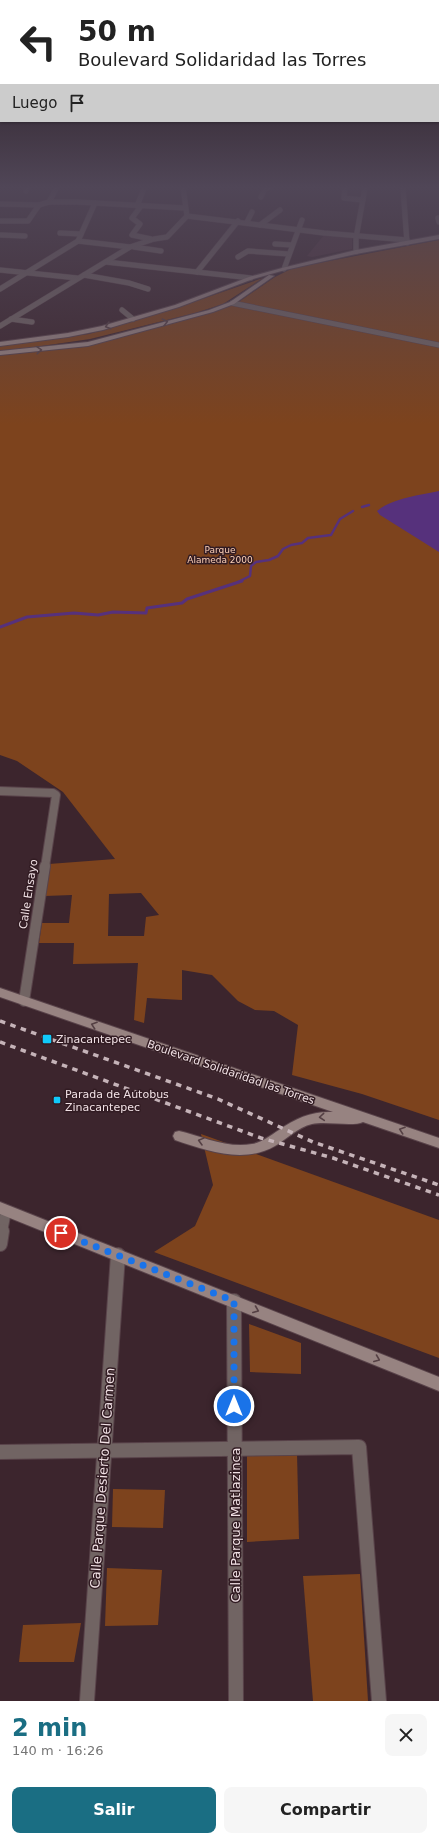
<!DOCTYPE html>
<html lang="es">
<meta charset="utf-8">
<style>
body{margin:0;font-family:"DejaVu Sans",sans-serif;background:#f6f6f6;color:#222;height:100vh;display:flex;flex-direction:column;font-size:15px;white-space:nowrap}
*{box-sizing:border-box;margin:0}
p{font-size:13px;color:#767676}
.icon{flex:none;width:22px;height:22px;fill:none;stroke:currentColor;stroke-width:2;stroke-linecap:round;stroke-linejoin:round}
.map{position:relative;height:1701px;overflow:hidden}
.side{display:flex;flex-direction:column;background:#fff;flex:1}
.side>*{flex:none}
.hud{position:absolute;left:0px;top:0px;width:439px;height:122px;box-shadow:0 1px 3px #0004;background:#fff;color:#222;overflow:hidden}
.pin{position:absolute;display:grid;place-items:center;width:34px;height:34px;color:#fff;margin:-17px;border:2px solid #fff;border-radius:50%;box-shadow:0 1px 4px #0007}
.me{position:absolute;width:44px;margin:-22px;rotate:0deg;stroke-linejoin:round;filter:drop-shadow(0 0 3px #0008)}
.turn{display:flex;align-items:center;gap:14px;height:84px;padding:0 12px;font-size:18px}
.turn .icon{width:52px;height:52px;stroke-width:2.5}
.turn b{display:block;font-size:28px;line-height:34px}
.then{display:flex;align-items:center;height:38px;padding:0 12px;background:#0003;gap:8px;font-size:15px}
.round{display:grid;place-items:center;flex:none;width:42px;height:42px;border-radius:8px;background:#f6f6f6}
.summary{display:flex;align-items:center;justify-content:space-between;height:68px;padding:0 12px}
h1{font-size:24px;font-weight:800;line-height:30px;color:#1a6e83}
.cta{display:flex;gap:8px;margin-top:auto;padding:8px 12px}
.cta a{flex:1;height:46px;border-radius:8px;background:#1a6e83;color:#fff;font-size:16px;font-weight:800;line-height:46px;text-align:center}
.cta a+a{background:#f6f6f6;color:#222}
.map>svg:first-child{display:block}
.built{fill:#4d303a}
.green{fill:#7d431d;fill-rule:evenodd}
.water{fill:#56317c}
.lines{fill:none;stroke-linecap:round;stroke-linejoin:round}
.stream-far1{stroke:#56317c;stroke-width:2.5}
.stream{stroke:#56317c;stroke-width:3}
.street-far3-casing{stroke:#59434a;stroke-width:6}
.street-far2-casing{stroke:#59434a;stroke-width:10}
.street-far1-casing{stroke:#59434a;stroke-width:12}
.street-casing{stroke:#59434a;stroke-width:16}
.secondary-casing{stroke:#59434a;stroke-width:2}
.street-far3{stroke:#716463;stroke-width:5}
.street-far2{stroke:#716463;stroke-width:8}
.street-far1{stroke:#716463;stroke-width:10}
.street{stroke:#716463;stroke-width:14}
.secondary{fill:#978381;fill-rule:evenodd}
.rail{stroke:#c5b3b8;stroke-width:3.5;stroke-dasharray:5.5 5.5;stroke-linecap:butt}
.oneway{stroke:#554044}
.route{stroke:#1a73e8;stroke-width:7;stroke-dasharray:0 12.6}
.poi-dot{fill:#10cafa;stroke:#321c23;stroke-width:1.5}
.labels{text-anchor:middle;stroke-width:3;stroke-linejoin:round;paint-order:stroke}
.far-park-label{font-size:9px;fill:#fdd0b6;stroke:#321c23}
.street-label{font-size:11px;fill:#f1e1e5;stroke:#321c23}
.poi-label{font-size:11px;fill:#f1e1e5;stroke:#321c23;text-anchor:start}
.near-street-label{font-size:13px;fill:#f1e1e5;stroke:#321c23}
</style>
<div class="map">
<svg width="439" height="1701" viewBox="0 0 439 1701">
<rect width="100%" height="100%" fill="#3c252d"/>
<polygon class="built" points="324,235 352,238 352,249 312,257 307,256"/>
<g class="green">
<path d="M439,240v880l-77,-26 -70,-19 6,-50 -24,-14 -19,-1 -17,-9 -26,-26 -30,-5v30l-35,-2 -3,25 -10,-3 4,-57 -65,1 1,-21h-35l3,-20h27l3,-28 -27,1 4,-32 66,-5 -52,-67 -46,-31 -17,-6v-400l83,-8 71,-21 55,-13 31,-12 35,-24 18,-9zM141,893l18,22 -13,2 -2,19h-36l1,-42z"/>
<polygon points="263,278 223,304 195,313 90,339 0,352 0,345 89,334 205,298"/>
<polygon points="201,1134 439,1220 439,1358 154,1252 195,1226 213,1185"/>
<polygon points="249,1324 301,1343 301,1374 250,1372"/>
<polygon points="297,1453 299,1539 247,1542 247,1456"/>
<polygon points="113,1489 165,1490 163,1528 112,1527"/>
<polygon points="107,1568 162,1570 158,1625 105,1626"/>
<polygon points="360,1574 368,1701 313,1701 303,1576"/>
<polygon points="81,1623 74,1662 19,1662 23,1625"/>
</g>
<path class="water" d="M439,491v61l-59,-37 -3,-4c16,-13 43,-16 62,-20z"/>
<g class="lines">
<g class="stream-far1">
<polyline points="362,507 369,505"/>
<polyline points="238,582 250,576 251,566 256,562 269,560 278,556 283,549 291,545 302,543 308,538 331,535 340,519 353,511"/>
</g>
<polyline class="stream" points="0,627 27,617 74,613 98,615 113,612 146,613 147,608 182,603 187,599 242,581"/>
<defs>
<g id="street-far3">
<polyline points="345,187 344,198 363,200"/>
<polyline points="403,187 407,243"/>
<polyline points="26,191 28,187"/>
<polyline points="261,197 265,189 271,187"/>
<polyline points="49,202 57,187"/>
<polyline points="0,204 39,205 49,202 77,202 185,208"/>
<polyline points="137,206 143,191"/>
<polyline points="141,206 132,218 140,224 132,235 151,239"/>
<polyline points="187,216 324,233 407,240"/>
<polyline points="438,218 439,222"/>
<polyline points="0,221 28,221 39,205"/>
<polyline points="247,222 252,212"/>
<polyline points="260,225 280,210"/>
<polyline points="60,233 81,234"/>
<polyline points="1,235 25,236"/>
<polyline points="78,241 130,247"/>
<polyline points="275,244 292,245"/>
<polyline points="134,247 161,251"/>
<polyline points="356,252 356,238 365,188"/>
<polyline points="238,257 248,251 289,254"/>
<polyline points="106,262 251,278"/>
<polyline points="284,269 302,220"/>
<polyline points="0,270 77,278"/>
<polyline points="197,272 238,221"/>
<polyline points="84,275 129,283 148,289"/>
<polyline points="0,289 78,241 95,203"/>
<polyline points="232,303 439,345"/>
<polyline points="122,310 133,319"/>
<polyline points="11,319 32,322"/>
<polyline points="0,326 130,247 154,239 167,237 187,216 183,187"/>
</g>
<polyline id="street-far2" points="0,791 53,793 56,795 45,867"/>
<g id="street-far1">
<polyline points="24,1001 45,866"/>
<polyline points="2,1232 6,1211"/>
</g>
<g id="street">
<polyline points="0,1244 2,1231"/>
<polyline points="234,1301 236,1701"/>
<polyline points="0,1452 359,1447 379,1701"/>
<polyline points="87,1701 118,1255"/>
</g>
<g id="secondary">
<polygon points="439,235 439,239 356,254 285,270 253,279 179,307 103,330 68,337 0,346 0,342 68,333 102,326 175,305 249,277 282,268 356,250"/>
<polygon points="269,275 274,276 234,304 213,312 88,346 0,355 0,351 88,342 209,310 230,302"/>
<path d="M0,988l439,150v10l-76,-26c-10,5 -36,-1 -51,2 -14,3 -25,15 -37,22 -31,18 -68,5 -100,-6l-2,-4 2,-4 4,-1c22,5 49,18 73,13 9,-1 18,-8 27,-14 17,-12 33,-19 54,-18l-333,-115z"/>
<polygon points="0,1202 439,1377 439,1391 0,1214"/>
</g>
</defs>
<use href="#street-far3" class="street-far3-casing"/>
<use href="#street-far2" class="street-far2-casing"/>
<use href="#street-far1" class="street-far1-casing"/>
<use href="#street" class="street-casing"/>
<use href="#secondary" class="secondary-casing"/>
<use href="#street-far3" class="street-far3"/>
<use href="#street-far2" class="street-far2"/>
<use href="#street-far1" class="street-far1"/>
<use href="#street" class="street"/>
<use href="#secondary" class="secondary"/>
<g class="rail">
<polyline points="0,1021 218,1099 313,1142 439,1185"/>
<polyline points="0,1042 261,1138 333,1158 439,1195"/>
</g>
</g>
<defs><path id="oneway-chevron" d="M-2-3.5L2.5 0L-2 3.5" fill="none" stroke-width="1.6" stroke-linecap="round" stroke-linejoin="round"/></defs>
<g class="oneway">
<use href="#oneway-chevron" transform="translate(165 322) rotate(-14)"/>
<use href="#oneway-chevron" transform="translate(108 326) rotate(164)"/>
<use href="#oneway-chevron" transform="translate(39 350) rotate(-4)"/>
<use href="#oneway-chevron" transform="translate(94 1025) rotate(-161)"/>
<use href="#oneway-chevron" transform="translate(322 1117) rotate(175)"/>
<use href="#oneway-chevron" transform="translate(402 1130) rotate(-161)"/>
<use href="#oneway-chevron" transform="translate(201 1141) rotate(-165)"/>
<use href="#oneway-chevron" transform="translate(256 1310) rotate(22)"/>
<use href="#oneway-chevron" transform="translate(377 1359) rotate(22)"/>
</g>
<linearGradient id="sky" x2="0" y2="1"><stop stop-color="#211419"/><stop offset="0.44" stop-color="#504657"/><stop offset="1" stop-color="#504657" stop-opacity="0"/></linearGradient>
<rect width="439" height="425" fill="url(#sky)"/>
<g class="lines">
<polyline class="route" points="61,1233 234,1301 234,1406"/>
</g>
<g class="poi-dot">
<rect x="42" y="1034" width="10" height="10" rx="2"/>
<rect x="53" y="1096" width="8" height="8" rx="2"/>
</g>
<g class="labels">
<g class="far-park-label">
<text x="220" y="553">Parque<tspan x="220" dy="10">Alameda 2000</tspan></text>
</g>
<g class="street-label">
<text transform="translate(28 894) rotate(-81)" y="4">Calle Ensayo</text>
<text transform="translate(231 1072) rotate(19)" y="4">Boulevard Solidaridad las Torres</text>
</g>
<g class="poi-label">
<text x="56" y="1043">Zinacantepec</text>
<text x="65" y="1098">Parada de Autobus<tspan x="65" dy="13">Zinacantepec</tspan></text>
</g>
<g class="near-street-label">
<text transform="translate(102 1478) rotate(-86)" y="5">Calle Parque Desierto Del Carmen</text>
<text transform="translate(235 1525) rotate(-90)" y="5">Calle Parque Matlazinca</text>
</g>
</g>
</svg>
<div class="pin" style="left:61px;top:1233px;background:#d93025"><svg class="icon" aria-label="arrive" viewBox="0 0 24 24"><path d="M6 21V4h12l-3 4 3 4H6"/></svg></div>
<svg class="me" style="left:234px;top:1406px" viewBox="-20 -20 40 40"><circle r="17" fill="#1a73e8" stroke="#fff" stroke-width="3"/><path d="M0-11L8 9 0 5-8 9z" fill="#fff"/></svg>
<div class="hud">
<div class="turn"><svg class="icon" aria-label="left" viewBox="0 0 24 24"><path d="M17 20v-9H6M10 6l-5 5 5 5"/></svg><div><b>50 m</b>Boulevard Solidaridad las Torres</div></div>
<div class="then">Luego<svg class="icon" aria-label="arrive" viewBox="0 0 24 24"><path d="M6 21V4h12l-3 4 3 4H6"/></svg></div>
</div>
</div>
<section class="side">
<div class="summary"><div><h1>2 min</h1><p>140 m · 16:26</p></div><a class="round"><svg class="icon" aria-label="close" viewBox="0 0 24 24"><path d="M6 6l12 12M18 6L6 18"/></svg></a></div>
<div class="cta"><a>Salir</a><a>Compartir</a></div>
</section>
